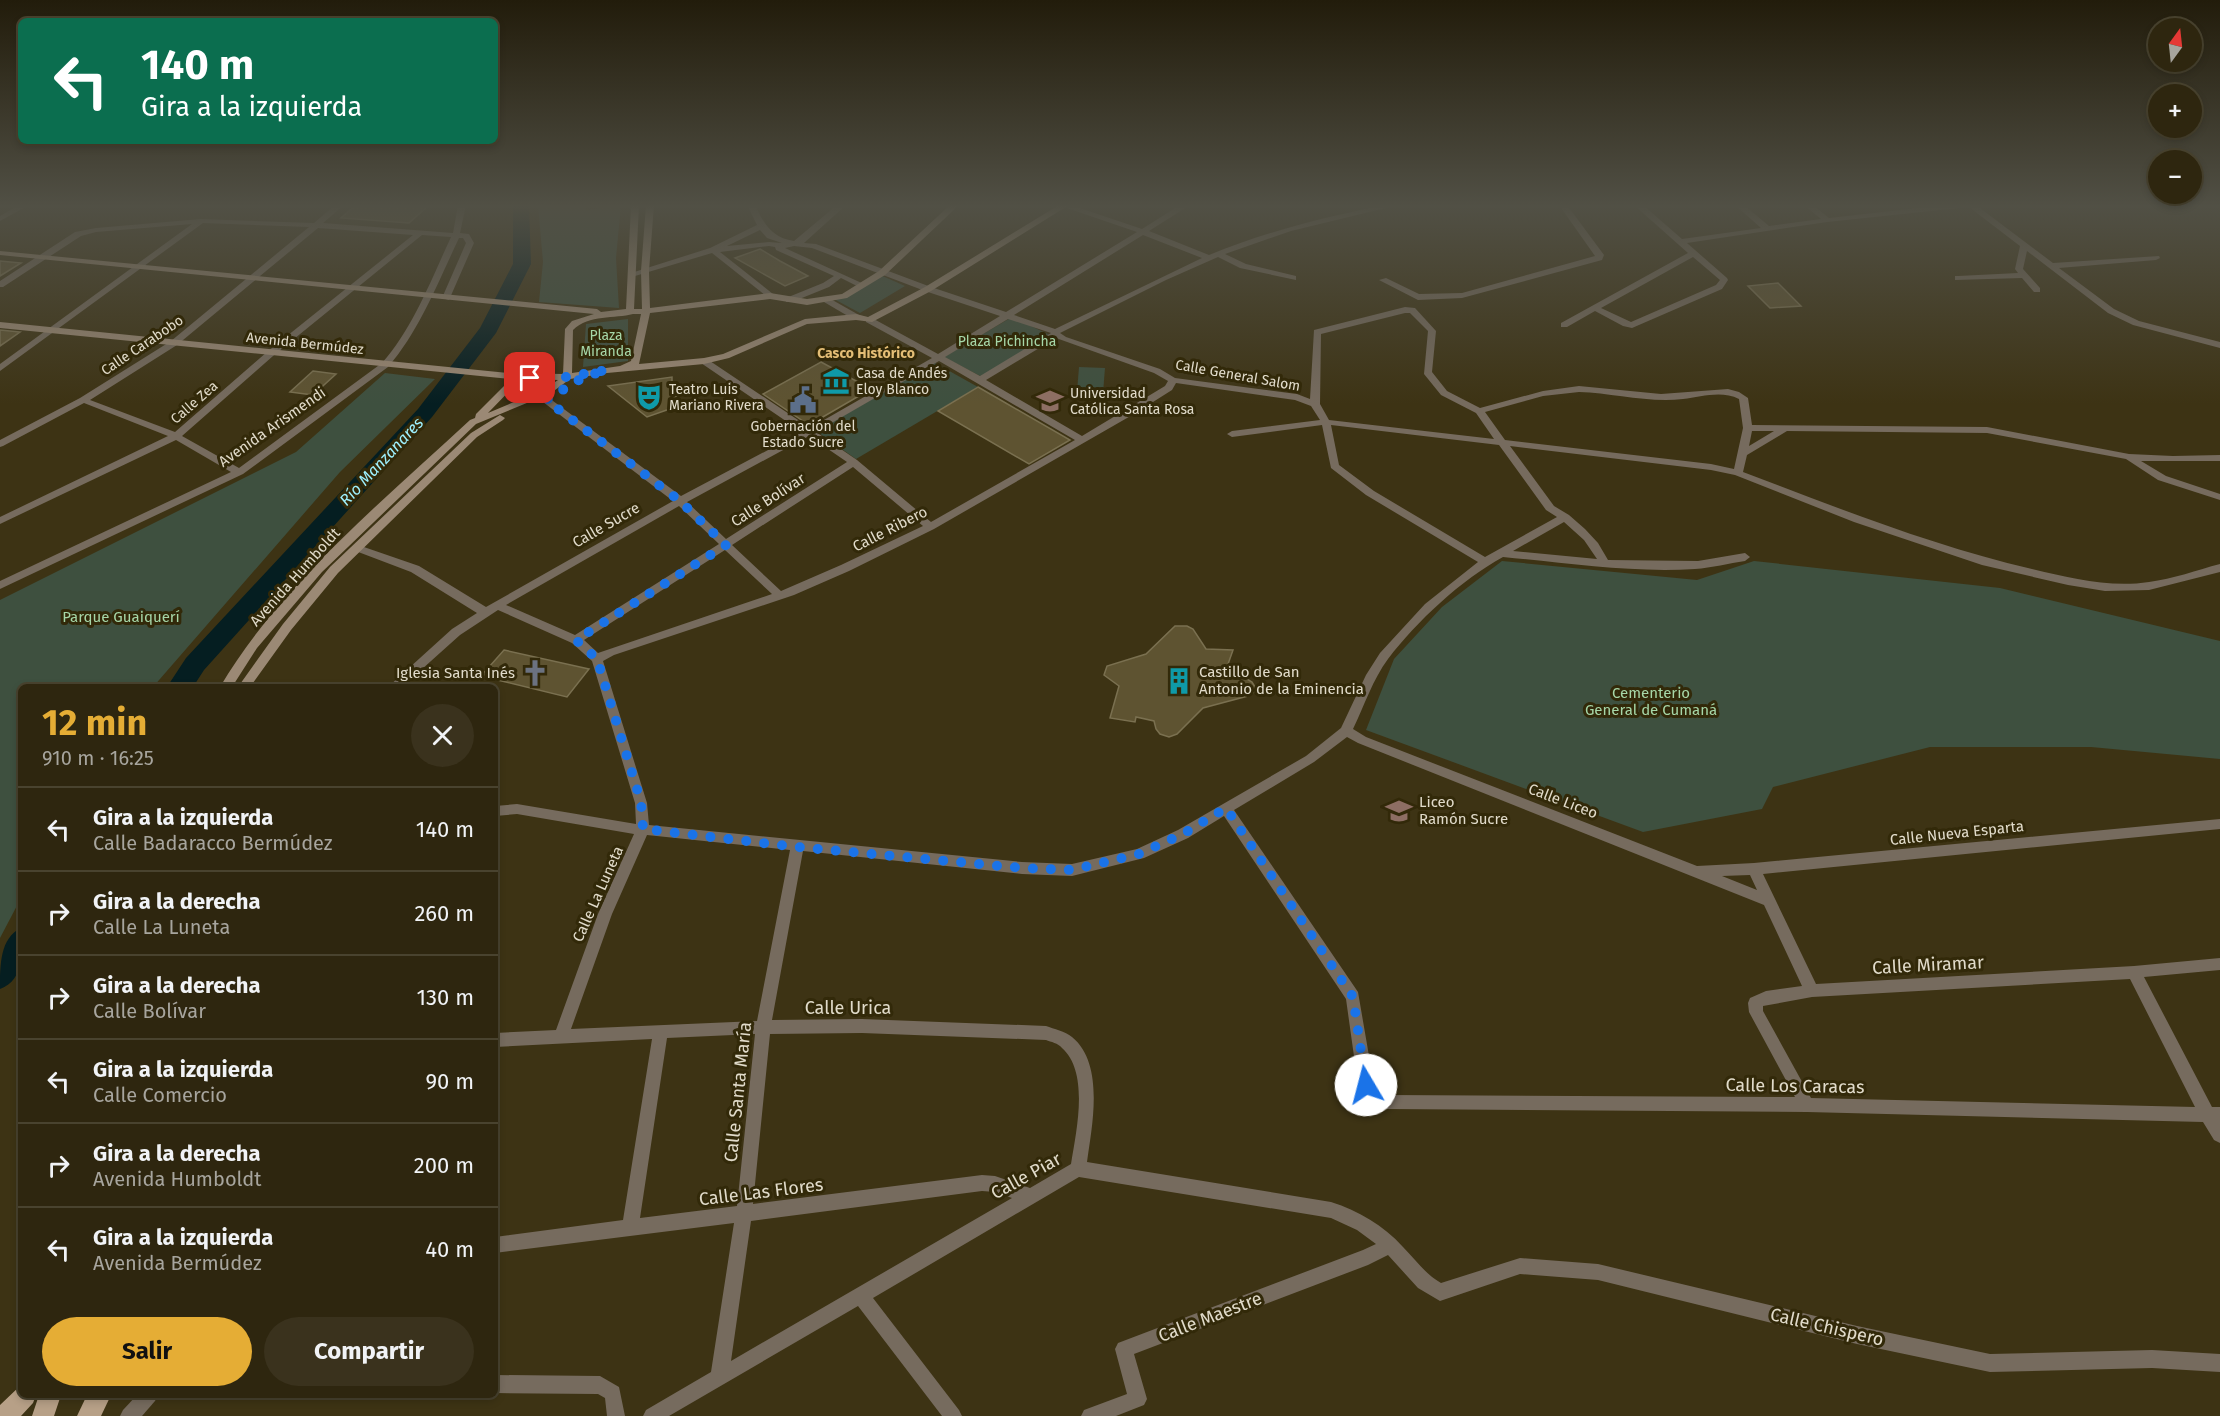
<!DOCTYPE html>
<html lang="es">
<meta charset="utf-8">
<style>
body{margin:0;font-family:"Fira Sans",sans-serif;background:#3a321d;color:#f1f3f6;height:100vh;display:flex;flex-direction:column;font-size:22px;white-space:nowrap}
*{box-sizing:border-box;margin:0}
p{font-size:20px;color:#a7a59e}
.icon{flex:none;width:33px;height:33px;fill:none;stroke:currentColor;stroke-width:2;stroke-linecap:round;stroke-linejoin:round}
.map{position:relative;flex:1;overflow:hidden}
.sheet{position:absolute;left:18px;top:684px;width:480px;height:714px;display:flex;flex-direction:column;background:#2e260f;border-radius:9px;box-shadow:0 3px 9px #0003,0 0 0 2px #49432f}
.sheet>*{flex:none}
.top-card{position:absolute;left:18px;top:18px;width:480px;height:126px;border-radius:9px;box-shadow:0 3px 9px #0003,0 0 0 2px #49432f;background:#0b6e4f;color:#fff;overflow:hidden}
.needle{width:39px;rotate:15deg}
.buttons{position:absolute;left:2148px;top:18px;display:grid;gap:12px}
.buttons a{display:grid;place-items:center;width:54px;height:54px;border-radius:50%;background:#2e260f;box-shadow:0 3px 9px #0003,0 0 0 2px #49432f;font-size:30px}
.pin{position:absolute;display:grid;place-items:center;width:51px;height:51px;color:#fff;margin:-26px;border-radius:12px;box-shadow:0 3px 9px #0006}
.me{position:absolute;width:66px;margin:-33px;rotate:352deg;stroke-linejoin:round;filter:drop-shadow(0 0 4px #0008)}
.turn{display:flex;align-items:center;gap:21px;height:126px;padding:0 24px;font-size:27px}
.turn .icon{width:78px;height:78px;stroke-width:2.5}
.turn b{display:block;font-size:42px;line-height:51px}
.round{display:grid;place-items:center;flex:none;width:63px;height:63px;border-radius:32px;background:#3a321d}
.summary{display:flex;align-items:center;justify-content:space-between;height:102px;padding:0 24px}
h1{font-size:36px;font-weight:700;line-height:45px;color:#e5ad35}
.cta{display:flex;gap:12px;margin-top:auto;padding:12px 24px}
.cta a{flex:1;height:69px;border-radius:36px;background:#e5ad35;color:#111;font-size:24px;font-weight:700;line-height:69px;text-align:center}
.cta a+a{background:#3a321d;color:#f1f3f6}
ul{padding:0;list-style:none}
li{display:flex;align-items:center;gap:18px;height:84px;padding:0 24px;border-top:2px solid #49432f}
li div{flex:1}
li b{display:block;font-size:22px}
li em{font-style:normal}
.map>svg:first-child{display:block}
.green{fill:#3e503f}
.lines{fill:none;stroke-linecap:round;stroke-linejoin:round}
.river{fill:#051e21;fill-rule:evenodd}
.building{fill:#5e5331;stroke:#7a7050;stroke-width:1.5}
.street{fill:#766b5e;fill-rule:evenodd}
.secondary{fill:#9b8975;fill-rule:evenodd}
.primary{fill:#b7a087;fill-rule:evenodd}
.route{stroke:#1a73e8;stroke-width:10;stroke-dasharray:0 18}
.labels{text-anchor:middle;stroke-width:6;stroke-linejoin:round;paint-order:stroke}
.far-park-label{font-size:14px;fill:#a6d7a8;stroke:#322909}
.far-street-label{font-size:14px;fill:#e1dbca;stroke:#322909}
.far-neighbourhood-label{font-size:14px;font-weight:bold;fill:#e4be76;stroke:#322909}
.far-poi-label{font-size:14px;fill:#e1dbca;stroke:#322909;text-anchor:start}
.street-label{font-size:15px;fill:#e1dbca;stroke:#322909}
.park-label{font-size:15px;fill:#a6d7a8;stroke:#322909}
.poi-label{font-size:15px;fill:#e1dbca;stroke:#322909;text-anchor:start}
.water-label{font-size:16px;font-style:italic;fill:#9ef1ff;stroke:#322909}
.near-street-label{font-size:18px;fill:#e1dbca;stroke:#322909}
</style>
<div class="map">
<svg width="2220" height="1416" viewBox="0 0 2220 1416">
<rect width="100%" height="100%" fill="#3d3314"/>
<g class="green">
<polygon points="538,205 585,205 586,210 621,205 616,258 619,308 539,302 543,262"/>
<polygon points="878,274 905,286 860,313 834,299"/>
<polygon points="1012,317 1052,336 982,377 944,357"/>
<polygon points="628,319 628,361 583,367 586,324"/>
<polygon points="935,363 978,387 856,459 816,431"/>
<polygon points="1079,367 1105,368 1103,393 1077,392"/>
<polygon points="385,373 435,379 340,472 153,687 21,687 21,898 0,938 0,600 296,452"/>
<polygon points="1502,561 1697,580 1754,561 2000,588 2220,641 2220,759 2091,747 1930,747 1773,787 1762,809 1643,832 1366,730 1394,659 1442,607"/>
</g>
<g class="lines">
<g class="river">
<polygon points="513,205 529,205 531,264 496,333 432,417 204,670 193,687 167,687 186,658 418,409 480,328 513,264"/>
<path d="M21,928c0,23 5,51 -21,61 0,-24 0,-51 21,-61z"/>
</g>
</g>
<g class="building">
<polygon points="356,205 429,205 409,223 341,218"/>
<polygon points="760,249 780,261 808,276 785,286 735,258"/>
<polygon points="0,261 21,263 0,276"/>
<polygon points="1778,283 1801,306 1770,308 1748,286"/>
<polygon points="0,330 20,332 0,346"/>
<polygon points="821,362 871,389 809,425 763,394"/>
<polygon points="313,371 336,374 313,395 290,392"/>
<polygon points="672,377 672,390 681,405 647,417 608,386"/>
<polygon points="978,387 1004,402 1070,440 1029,464 938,411"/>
<polygon points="1175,626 1187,626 1193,629 1206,649 1233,650 1227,667 1252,682 1255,687 1254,692 1248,696 1203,708 1177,734 1169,737 1160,734 1156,729 1154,721 1136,717 1135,722 1110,718 1119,686 1104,675 1107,666 1146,654"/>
<polygon points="504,650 589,669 567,697 481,676"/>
</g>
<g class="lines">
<g class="street">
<polygon points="19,205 29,205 0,221 0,216"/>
<path d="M335,205h9l-21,18 130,10 5,-28h8l-6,28 9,1 5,9 -25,57 -7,-2 24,-55 -3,-5h-4c-21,44 -39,92 -71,129l-145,107 -243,115v-8l231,-109 -55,-32 -176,84v-7l168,-81 -84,-33 -81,43 -3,1v-7l80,-42 91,-57 138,-114 -106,-4 -203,148v-7l192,-140 -96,8 -15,4 -78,51h-3v-6l75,-49 21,-4 105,-9 113,4zM318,228l95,7 -146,117 -92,80 -85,-32 87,-55zM422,235l29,2c-20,43 -38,91 -69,126l-143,105 -57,-32 91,-80z"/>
<polygon points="634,205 655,205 636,209 632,207"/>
<path d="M747,205h8c9,19 17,33 39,36l43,-36h9l-42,38 12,1 115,43 75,25 131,-80 -79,-27h13l71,24 38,-24h10l-41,26 60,24c42,-17 85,-30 129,-40 20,-4 39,-10 60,-10l-107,26 -66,23 21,10 50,12v4l-56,-12 -22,-11 -52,23 -106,53 6,4 94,32 15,9 122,16 13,5 4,-69 91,-23 10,1 21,23 -4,41 15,19 33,17 63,-17 36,-5 82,8 67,-5 11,3 9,6 4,27 235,2 142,27 44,2 47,-1v6h-79l25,15 54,18v6l-62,-20 -32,-21 -139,-26 -200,-2 -40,24 -4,17c95,36 190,74 289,97 38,9 78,19 117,13 24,-3 48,-12 71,-18v8l-71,18 -44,1 -37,-6 -86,-20 -128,-43 -119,-47 -24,-5 -201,-24 44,60 15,9 16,14 13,14 10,17 90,1 47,-8 5,4 -5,4c-16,2 -33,7 -50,8 -64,4 -129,-6 -192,-12 -42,23 -86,64 -115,102 -15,20 -24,47 -35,70l13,8 331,129 57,-3 466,-44v10l-457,45 53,110 318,-18 86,-8v12l-76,7 68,130h8v36l-6,-3 -11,-18 -396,-10 -420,-3 -21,-8 -8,-16 -12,-86 -122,-183 -36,22 -44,20 -72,18 -50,-2 -219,-23 -31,169 90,-1 184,7c8,3 19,5 26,11 33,27 20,89 15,125l244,40c28,9 52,23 72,45 13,13 22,27 38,36l79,-25 78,6 259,62 133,28 162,-4 68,4v18l-68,-4 -162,4 -133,-28 -259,-64 -78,-6 -80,27 -22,-13 -30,-33 -20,10 -234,89 13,45 -3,6 -28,11h-35l3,-6 43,-16 -12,-45 3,-6 245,-93 13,-6 -19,-14 -26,-12 -252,-41 -206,121 86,112 3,6h-20l-84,-110 -189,110h-26l3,-6 65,-38 23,-149 -239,30v-16l128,-17 29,-181 -157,8v-14l61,-3 42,-116 36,-80 -117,-20 -22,2v-10l22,-2 119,20 -1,-21 -43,-142 -20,-18 -74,-33 -38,25 -58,52h-14l64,-58 25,-16 -66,-41 -58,-22 -1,-2 1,-2h8l58,20 67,41 187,-106 -130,-99v-4h6l132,98 121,-64 -101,-69v-4h6l103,69 122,-70 -66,-36v-4h6l66,36 62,-38 -75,-25 -113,-43 -18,-2 -9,2 81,37 -7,2 -18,-9 -12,9 -37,15h-6v-4l37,-15 11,-7 -58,-26 -1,-3 -6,-1 -49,6 53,42 1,2 -4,3 -58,-46 -77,23 -7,-2 82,-26 47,-23zM760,230l7,8 15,5 -13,-1 -42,4zM1143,235l59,23 -147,71 -41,-14zM1405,313h5l18,18 -4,43 17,21 35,18 18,26 -165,-19 -9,-16 1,-70zM1008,319l43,14 -71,43 -35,-19zM1056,338l98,35 14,8 -3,5 -83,50 -96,-56zM939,361l136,79 -144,82 -74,-62 -41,-28zM1176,383l119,17 16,6 9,14 -88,11 -5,3 5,3 90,-12 9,43 35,27 112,67 -53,42 -45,49 -14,22 -25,53 -35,28 -128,74 -41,19 -65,15 -50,-2 -373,-37 -2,-22 -44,-142 11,-6 180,-60 55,-24 85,-42 200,-115 38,-24zM1579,392c34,1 69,11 104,7 18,-2 38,-9 56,0l4,29 -9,41 -23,-5 -206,-24 -20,-28 58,-16zM1331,425l168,20 47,65 11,7 -72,40 -111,-66 -35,-26zM1752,431h22l-25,15zM809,436l38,26 -121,77 -39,-37zM853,467l70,59 -82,39 -60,26 -49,-46zM679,506l40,38 -144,91 -69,-30zM1564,522l20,18 13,19 -84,-8zM725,550l47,44 -174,59 -14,-13zM1347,737l11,6 406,162 38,81 -36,5 -16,7 -2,5 1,9 46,85 -408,-2 -11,-4 -2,-6 -16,-93 -124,-182 80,-48zM647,835l143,15 -33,171 -186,8 41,-115zM1750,875l7,15 -35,-14zM2130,979l65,128 -384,-9 -48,-87v-5l49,-9zM862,1033l184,7c5,2 12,3 16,8 28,25 14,84 9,116l-41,24 -35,-12 -13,-1 -229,29 17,-170zM755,1034l-18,172 -97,12 27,-180zM982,1191l13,1 17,6 -281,163 20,-140z"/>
<polygon points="1245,205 1240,208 1236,206 1237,205"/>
<polygon points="1559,205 1567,205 1604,255 1602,260 1462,298 1418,300 1379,280 1386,278 1419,294 1462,293 1595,256"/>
<path d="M1634,205h9l39,34 79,-11 -26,-23h9l25,21 52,-7 -17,-14h9l16,13 115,-13h32l77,58 106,-7 1,2 -4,2 -97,8 55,41 25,12 81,21v6l-87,-23 -25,-12 -81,-62 -4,18 17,19v4h-6l-12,-14 -67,2v-4h3l60,-3 -3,-4 5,-23 -51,-39 -142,15 -140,21 40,35 1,2 -6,9 -90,39 -9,-2 -28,-15 -28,16h-6v-4l127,-70zM1693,257l27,23 -4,5 -85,37 -30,-14z"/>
<polygon points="827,297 859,315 860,317 853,319 824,302 823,300"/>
<polygon points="495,1375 600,1376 619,1387 625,1416 607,1416 605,1398 598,1394 495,1393"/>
<polygon points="137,1395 158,1395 155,1401 142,1416 120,1416 123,1410"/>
</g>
<g class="secondary">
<path d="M631,205h8l-5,104h8l-1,-38 5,-66h8l-5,66 1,37 120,-15 37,6 35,-5 37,-23 71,-66h9l-74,70 -38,23 -40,7 -37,-6 -120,14 -11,51 65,-6 19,-4 82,-35 51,-5 12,3 57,-30 134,-82h10l-138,86 -59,31 -16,-2 -49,4 -78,34 -25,6 -97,9 -37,6 -19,14 -75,31 -154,148 -65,76 -25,39h-12c60,-102 164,-187 250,-267l5,-2 1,-4 35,-35 -511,-51v-6l508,51 55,1 2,-45 7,-8 22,-7 -594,-59v-4l597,58 4,3 25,-3zM633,314h8l-10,47 -11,5 -48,7 1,-43c16,-16 42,-11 60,-16zM521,379l37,1 -13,9 -57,24z"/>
<polygon points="500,415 505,418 503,420 477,437 338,573 291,630 250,687 238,687 283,624 330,567 471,433"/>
</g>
<g class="primary">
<polygon points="21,1385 21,1395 36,1395 33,1403 21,1416 0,1416 0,1405"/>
<polygon points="39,1395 61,1395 54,1416 32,1416"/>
<polygon points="87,1395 111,1395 101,1416 77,1416"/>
</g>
</g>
<linearGradient id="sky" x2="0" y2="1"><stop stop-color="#221c0b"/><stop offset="0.51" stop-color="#515045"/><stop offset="1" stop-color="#515045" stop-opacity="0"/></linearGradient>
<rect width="2220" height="404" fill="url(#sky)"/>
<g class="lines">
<polyline class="route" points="530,378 567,377 607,370 584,377 546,400 680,501 726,545 576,640 597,659 641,802 643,829 797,847 1022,868 1072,870 1139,854 1183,834 1226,808 1353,997 1366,1085"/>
</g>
<defs>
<symbol id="museum-bare" viewBox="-9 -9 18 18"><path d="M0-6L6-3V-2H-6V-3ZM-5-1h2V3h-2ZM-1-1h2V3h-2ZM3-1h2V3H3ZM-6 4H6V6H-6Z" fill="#0f9aa8" stroke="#322909" stroke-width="2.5" paint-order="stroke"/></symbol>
<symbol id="theatre-bare" viewBox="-9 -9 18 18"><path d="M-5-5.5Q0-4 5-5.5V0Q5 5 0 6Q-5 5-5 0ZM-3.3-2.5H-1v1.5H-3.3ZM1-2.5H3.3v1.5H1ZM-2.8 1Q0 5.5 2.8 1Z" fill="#0f9aa8" stroke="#322909" stroke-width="2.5" paint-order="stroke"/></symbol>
<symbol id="civic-bare" viewBox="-9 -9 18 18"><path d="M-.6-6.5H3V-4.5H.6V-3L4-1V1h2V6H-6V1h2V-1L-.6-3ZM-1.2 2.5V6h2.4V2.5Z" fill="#5c6f8a" stroke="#322909" stroke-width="2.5" paint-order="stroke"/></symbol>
<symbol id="university-bare" viewBox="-9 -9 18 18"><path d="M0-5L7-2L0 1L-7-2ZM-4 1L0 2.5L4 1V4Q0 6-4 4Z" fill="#8d6e63" stroke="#322909" stroke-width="2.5" paint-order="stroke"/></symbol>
<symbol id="church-bare" viewBox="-9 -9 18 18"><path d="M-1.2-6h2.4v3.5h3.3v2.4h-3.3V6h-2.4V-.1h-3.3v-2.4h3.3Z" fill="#6b7280" stroke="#322909" stroke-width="2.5" paint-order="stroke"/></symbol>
<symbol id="building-bare" viewBox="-9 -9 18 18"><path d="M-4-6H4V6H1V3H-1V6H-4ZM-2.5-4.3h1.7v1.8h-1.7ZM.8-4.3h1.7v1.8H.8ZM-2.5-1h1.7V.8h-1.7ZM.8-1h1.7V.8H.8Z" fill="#0f9aa8" stroke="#322909" stroke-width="2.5" paint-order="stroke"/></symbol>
<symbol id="school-bare" viewBox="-9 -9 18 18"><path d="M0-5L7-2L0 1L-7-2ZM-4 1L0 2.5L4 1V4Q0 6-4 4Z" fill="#8d6e63" stroke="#322909" stroke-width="2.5" paint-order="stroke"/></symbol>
</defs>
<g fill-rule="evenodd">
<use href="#museum-bare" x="817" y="362" width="38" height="38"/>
<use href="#theatre-bare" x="630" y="378" width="38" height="38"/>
<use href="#civic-bare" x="784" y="381" width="38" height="38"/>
<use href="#university-bare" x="1031" y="382" width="38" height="38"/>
<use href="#church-bare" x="516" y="654" width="38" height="38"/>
<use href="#building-bare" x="1160" y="662" width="38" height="38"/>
<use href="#school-bare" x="1380" y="792" width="38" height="38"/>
</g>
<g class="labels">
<g class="far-park-label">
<text x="606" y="340">Plaza<tspan x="606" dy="16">Miranda</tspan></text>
<text x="1007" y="346">Plaza Pichincha</text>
</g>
<g class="far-street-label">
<text transform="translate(305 343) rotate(6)" y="5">Avenida Bermúdez</text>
<text transform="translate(142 345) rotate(-34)" y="5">Calle Carabobo</text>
<text transform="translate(1238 375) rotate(10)" y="5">Calle General Salom</text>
<text transform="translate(194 402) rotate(-41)" y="5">Calle Zea</text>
</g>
<g class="far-neighbourhood-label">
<text x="866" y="358">Casco Histórico</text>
</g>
<g class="far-poi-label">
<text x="856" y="378">Casa de Andés<tspan x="856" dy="16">Eloy Blanco</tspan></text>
<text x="669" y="394">Teatro Luis<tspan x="669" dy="16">Mariano Rivera</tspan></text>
<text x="1070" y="398">Universidad<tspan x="1070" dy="16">Católica Santa Rosa</tspan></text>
<text x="803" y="431" text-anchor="middle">Gobernación del<tspan x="803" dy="16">Estado Sucre</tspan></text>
</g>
<g class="street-label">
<text transform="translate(272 427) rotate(-35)" y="5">Avenida Arismendi</text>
<text transform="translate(768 500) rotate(-33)" y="5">Calle Bolívar</text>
<text transform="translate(606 525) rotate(-30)" y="5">Calle Sucre</text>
<text transform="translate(890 529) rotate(-27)" y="5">Calle Ribero</text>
<text transform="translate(295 577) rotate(-48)" y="5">Avenida Humboldt</text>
<text transform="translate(1563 801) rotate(21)" y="5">Calle Liceo</text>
<text transform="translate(1957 833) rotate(-6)" y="5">Calle Nueva Esparta</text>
<text transform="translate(598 894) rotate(-66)" y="5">Calle La Luneta</text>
</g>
<g class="park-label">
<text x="121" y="622">Parque Guaiquerí</text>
<text x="1651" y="698">Cementerio<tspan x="1651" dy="17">General de Cumaná</tspan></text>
</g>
<g class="poi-label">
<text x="1199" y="677">Castillo de San<tspan x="1199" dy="17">Antonio de la Eminencia</tspan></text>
<text x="515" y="678" text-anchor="end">Iglesia Santa Inés</text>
<text x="1419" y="807">Liceo<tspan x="1419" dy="17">Ramón Sucre</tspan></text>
</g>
<g class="water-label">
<text transform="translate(381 461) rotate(-47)" y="6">Río Manzanares</text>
</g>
<g class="near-street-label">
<text transform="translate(1928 965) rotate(-3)" y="6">Calle Miramar</text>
<text x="848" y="1014">Calle Urica</text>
<text transform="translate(1795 1086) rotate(1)" y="6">Calle Los Caracas</text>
<text transform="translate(738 1092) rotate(-84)" y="6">Calle Santa María</text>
<text transform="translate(1026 1176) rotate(-29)" y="6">Calle Piar</text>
<text transform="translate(761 1192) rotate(-7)" y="6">Calle Las Flores</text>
<text transform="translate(1210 1317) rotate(-21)" y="6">Calle Maestre</text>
<text transform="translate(1827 1327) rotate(13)" y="6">Calle Chispero</text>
</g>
</g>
</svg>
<div class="buttons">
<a><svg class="needle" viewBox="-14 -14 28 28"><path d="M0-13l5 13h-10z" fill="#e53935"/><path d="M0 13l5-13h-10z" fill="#a7a59e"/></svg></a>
<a>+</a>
<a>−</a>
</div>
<div class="pin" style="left:530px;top:378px;background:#d93025"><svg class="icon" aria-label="arrive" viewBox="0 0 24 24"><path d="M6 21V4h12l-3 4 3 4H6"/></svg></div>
<svg class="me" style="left:1366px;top:1085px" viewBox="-20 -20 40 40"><circle r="19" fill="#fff"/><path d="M0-13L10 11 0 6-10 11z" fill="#1a73e8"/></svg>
<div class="top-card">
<div class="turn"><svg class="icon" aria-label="left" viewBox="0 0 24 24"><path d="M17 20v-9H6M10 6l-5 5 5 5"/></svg><div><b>140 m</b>Gira a la izquierda</div></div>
</div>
<section class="sheet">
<div class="summary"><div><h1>12 min</h1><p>910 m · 16:25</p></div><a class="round"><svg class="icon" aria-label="close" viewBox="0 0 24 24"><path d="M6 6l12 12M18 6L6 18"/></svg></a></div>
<ul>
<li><svg class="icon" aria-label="left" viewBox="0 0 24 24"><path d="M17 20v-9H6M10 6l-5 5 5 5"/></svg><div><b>Gira a la izquierda</b><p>Calle Badaracco Bermúdez</p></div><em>140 m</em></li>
<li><svg class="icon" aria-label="right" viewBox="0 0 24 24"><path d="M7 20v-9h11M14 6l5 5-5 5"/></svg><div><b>Gira a la derecha</b><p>Calle La Luneta</p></div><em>260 m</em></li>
<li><svg class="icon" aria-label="right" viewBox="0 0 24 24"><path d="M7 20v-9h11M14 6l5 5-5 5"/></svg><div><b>Gira a la derecha</b><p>Calle Bolívar</p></div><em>130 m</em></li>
<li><svg class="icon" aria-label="left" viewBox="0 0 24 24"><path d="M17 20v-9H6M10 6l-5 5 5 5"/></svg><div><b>Gira a la izquierda</b><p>Calle Comercio</p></div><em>90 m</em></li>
<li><svg class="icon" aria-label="right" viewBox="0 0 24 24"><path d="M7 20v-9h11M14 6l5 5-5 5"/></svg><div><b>Gira a la derecha</b><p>Avenida Humboldt</p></div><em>200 m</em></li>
<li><svg class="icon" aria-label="left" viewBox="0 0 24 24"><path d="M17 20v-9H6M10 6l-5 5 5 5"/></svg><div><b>Gira a la izquierda</b><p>Avenida Bermúdez</p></div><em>40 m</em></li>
</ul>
<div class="cta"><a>Salir</a><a>Compartir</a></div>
</section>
</div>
